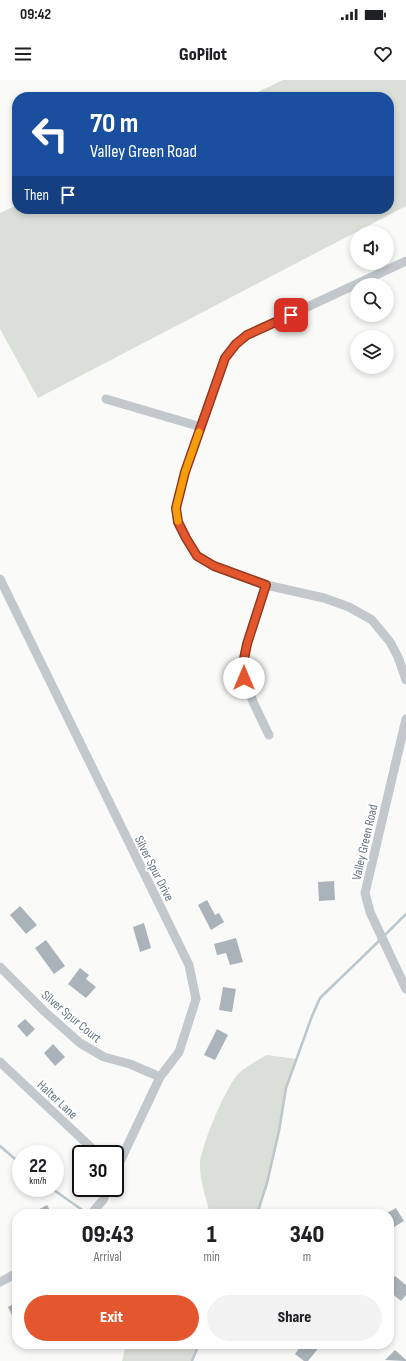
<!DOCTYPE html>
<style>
body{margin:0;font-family:"Sofia Sans Condensed",sans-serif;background:#f2f2f2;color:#202124;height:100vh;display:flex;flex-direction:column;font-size:15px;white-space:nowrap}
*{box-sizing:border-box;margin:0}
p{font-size:13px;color:#757577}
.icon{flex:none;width:22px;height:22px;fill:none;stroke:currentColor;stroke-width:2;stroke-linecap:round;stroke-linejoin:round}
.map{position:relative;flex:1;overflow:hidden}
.drawer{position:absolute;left:12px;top:1129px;width:382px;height:140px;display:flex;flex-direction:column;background:#fff;border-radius:16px;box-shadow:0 2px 6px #0003}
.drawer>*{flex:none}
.banner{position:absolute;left:12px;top:12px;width:382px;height:122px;border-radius:16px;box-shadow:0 2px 6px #0003;background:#1a4fa0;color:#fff;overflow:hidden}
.controls{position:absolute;left:350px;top:146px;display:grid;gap:8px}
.controls a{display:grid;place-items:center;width:44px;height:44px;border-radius:50%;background:#fff;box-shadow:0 2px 6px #0003;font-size:20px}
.speed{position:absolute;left:12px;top:1065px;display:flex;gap:8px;font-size:20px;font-weight:700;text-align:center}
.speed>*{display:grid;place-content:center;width:52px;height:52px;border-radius:50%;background:#fff;box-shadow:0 2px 6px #0003;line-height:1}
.speed small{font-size:10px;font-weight:400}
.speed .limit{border:2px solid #111;border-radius:6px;background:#fff;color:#111}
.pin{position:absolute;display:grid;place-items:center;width:34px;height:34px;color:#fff;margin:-17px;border-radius:8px;box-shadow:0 2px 6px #0006}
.me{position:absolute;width:44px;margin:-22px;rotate:0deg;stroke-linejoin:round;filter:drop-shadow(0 0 3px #0008)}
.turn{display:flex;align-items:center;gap:14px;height:84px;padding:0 12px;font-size:18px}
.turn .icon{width:52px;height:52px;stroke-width:2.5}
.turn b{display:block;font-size:28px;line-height:34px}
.then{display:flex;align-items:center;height:38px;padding:0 12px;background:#0003;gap:8px;font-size:15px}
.eta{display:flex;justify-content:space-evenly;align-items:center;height:68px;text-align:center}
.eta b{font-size:24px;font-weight:800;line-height:28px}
.primary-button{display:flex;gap:8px;margin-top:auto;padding:8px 12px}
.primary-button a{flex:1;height:46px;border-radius:24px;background:#e4572e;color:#fff;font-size:16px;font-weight:800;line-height:46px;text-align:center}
.primary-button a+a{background:#f2f2f2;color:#202124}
.status{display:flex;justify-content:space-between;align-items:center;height:28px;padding:0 20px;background:#fff;direction:ltr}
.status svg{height:11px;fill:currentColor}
header{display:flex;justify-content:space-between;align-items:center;height:52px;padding:0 12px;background:#fff;font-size:18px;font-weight:800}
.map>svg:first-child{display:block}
.green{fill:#dadfd7}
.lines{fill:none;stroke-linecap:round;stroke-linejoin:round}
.stream{stroke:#bbc7cb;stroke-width:2.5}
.building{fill:#aab3b9}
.street{stroke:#c3c8cc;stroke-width:9}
.route-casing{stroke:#94391e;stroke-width:10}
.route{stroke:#e4572e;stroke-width:7}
.slow{stroke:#f59e0b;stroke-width:7}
.labels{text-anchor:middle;stroke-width:4;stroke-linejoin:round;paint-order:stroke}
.street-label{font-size:13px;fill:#657683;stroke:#fff}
</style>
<div class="status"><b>09:42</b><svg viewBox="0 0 49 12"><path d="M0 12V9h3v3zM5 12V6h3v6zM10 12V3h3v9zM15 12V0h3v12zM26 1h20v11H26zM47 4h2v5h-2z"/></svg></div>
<header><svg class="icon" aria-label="menu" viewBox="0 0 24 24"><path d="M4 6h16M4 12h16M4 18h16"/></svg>GoPilot<svg class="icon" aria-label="heart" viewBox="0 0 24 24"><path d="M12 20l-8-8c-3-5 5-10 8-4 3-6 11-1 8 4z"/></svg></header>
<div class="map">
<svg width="406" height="1281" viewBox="0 0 406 1281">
<rect width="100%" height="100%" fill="#fafaf8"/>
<g class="green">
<polygon points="283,0 406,0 406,126 38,318 0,249 0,133 17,125 17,129 389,129 389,17 247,17"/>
<path d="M267,975l29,4 -11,33 -6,39 -11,52 -11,31h-49l1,-4c-4,-15 -9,-30 -9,-45 0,-17 27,-81 39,-92 8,-7 19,-13 28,-18z"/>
<polygon points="126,1264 199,1264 192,1281 122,1281"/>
</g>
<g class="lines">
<g class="stream">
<polyline points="384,856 406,834"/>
<polyline points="0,1066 21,1084"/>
<polyline points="51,1108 88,1134"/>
<polyline points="257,1134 267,1103 279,1051 286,1008 312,936 320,918 380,860"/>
<polyline points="192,1281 199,1264"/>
</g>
</g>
<g class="building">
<polygon points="334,801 335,820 319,821 318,802"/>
<polygon points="207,820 215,835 219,833 224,842 211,850 198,825"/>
<polygon points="20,826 37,845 26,854 10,835"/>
<polygon points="144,843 151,868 140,872 133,847"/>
<polygon points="236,858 243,882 230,885 226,873 217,875 214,864"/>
<polygon points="46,860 65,886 54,894 35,868"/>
<polygon points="80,888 89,895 86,899 96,907 86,918 68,904"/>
<polygon points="223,907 236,909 232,932 219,930"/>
<polygon points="25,939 35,949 27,957 17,946"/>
<polygon points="217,949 228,955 215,980 204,975"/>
<polygon points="53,964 65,977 55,986 44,973"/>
<polygon points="47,1125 52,1134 30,1134"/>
<polygon points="396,1128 404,1141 389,1150 389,1134 385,1134"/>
<polygon points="395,1196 406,1205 406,1215 401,1221 389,1211 389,1204"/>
<polygon points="17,1222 17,1237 14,1239 8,1227"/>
<polygon points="302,1264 320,1264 321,1265 308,1281 304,1281 295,1274"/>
<polygon points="395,1270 406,1280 406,1281 385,1280"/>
</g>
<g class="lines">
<g class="street">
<polyline points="406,181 247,255 235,264 225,278 185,392 176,428 178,442 186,459 197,475 214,486 266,505 324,518 349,527 372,540 390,562 398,577 406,600"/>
<polyline points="106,319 201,347"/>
<polyline points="0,499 189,885 196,919 179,972 160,997 115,1092"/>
<polyline points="266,505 247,564 242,589 253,622 269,655"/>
<polyline points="406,639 365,813 370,832 406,909"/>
<polyline points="0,887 44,931 80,963 104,977 130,984 160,997"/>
<polyline points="0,982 98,1074"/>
<polyline points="91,1134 103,1120 108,1108"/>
<polyline points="0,1202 17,1193"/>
</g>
</g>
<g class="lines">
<defs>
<polyline id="route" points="244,598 242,589 247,564 266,505 214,486 197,476 186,458 178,442 176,428 185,392 225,278 236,264 247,255 291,235"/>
</defs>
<use href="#route" class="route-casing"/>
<use href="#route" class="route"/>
<polyline class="slow" points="178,441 176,428 185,392 199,352"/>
</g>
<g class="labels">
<g class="street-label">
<text transform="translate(364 762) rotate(-77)" y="5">Valley Green Road</text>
<text transform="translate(155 788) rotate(63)" y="5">Silver Spur Drive</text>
<text transform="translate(72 936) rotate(40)" y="5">Silver Spur Court</text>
<text transform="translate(58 1019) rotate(43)" y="5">Halter Lane</text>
</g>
</g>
</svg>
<div class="controls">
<a><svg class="icon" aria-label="sound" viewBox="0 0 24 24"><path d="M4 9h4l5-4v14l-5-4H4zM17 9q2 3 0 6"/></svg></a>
<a><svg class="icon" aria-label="search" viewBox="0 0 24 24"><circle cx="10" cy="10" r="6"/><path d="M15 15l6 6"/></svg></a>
<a><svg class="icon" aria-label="layers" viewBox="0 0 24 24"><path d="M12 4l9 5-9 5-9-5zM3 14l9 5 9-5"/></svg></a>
</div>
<div class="speed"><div>22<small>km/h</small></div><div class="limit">30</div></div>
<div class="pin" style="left:291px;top:235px;background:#d93025"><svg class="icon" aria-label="arrive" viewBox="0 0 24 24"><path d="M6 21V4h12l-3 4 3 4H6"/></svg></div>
<svg class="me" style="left:244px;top:598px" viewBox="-20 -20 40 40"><circle r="19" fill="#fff"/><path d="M0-13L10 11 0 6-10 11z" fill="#e4572e"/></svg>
<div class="banner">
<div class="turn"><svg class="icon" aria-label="left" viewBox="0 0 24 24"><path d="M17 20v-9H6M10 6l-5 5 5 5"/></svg><div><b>70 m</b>Valley Green Road</div></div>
<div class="then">Then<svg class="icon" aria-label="arrive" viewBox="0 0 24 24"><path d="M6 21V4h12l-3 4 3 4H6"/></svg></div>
</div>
<section class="drawer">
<div class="eta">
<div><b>09:43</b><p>Arrival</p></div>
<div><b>1</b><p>min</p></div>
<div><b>340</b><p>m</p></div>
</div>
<div class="primary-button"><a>Exit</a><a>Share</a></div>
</section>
</div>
